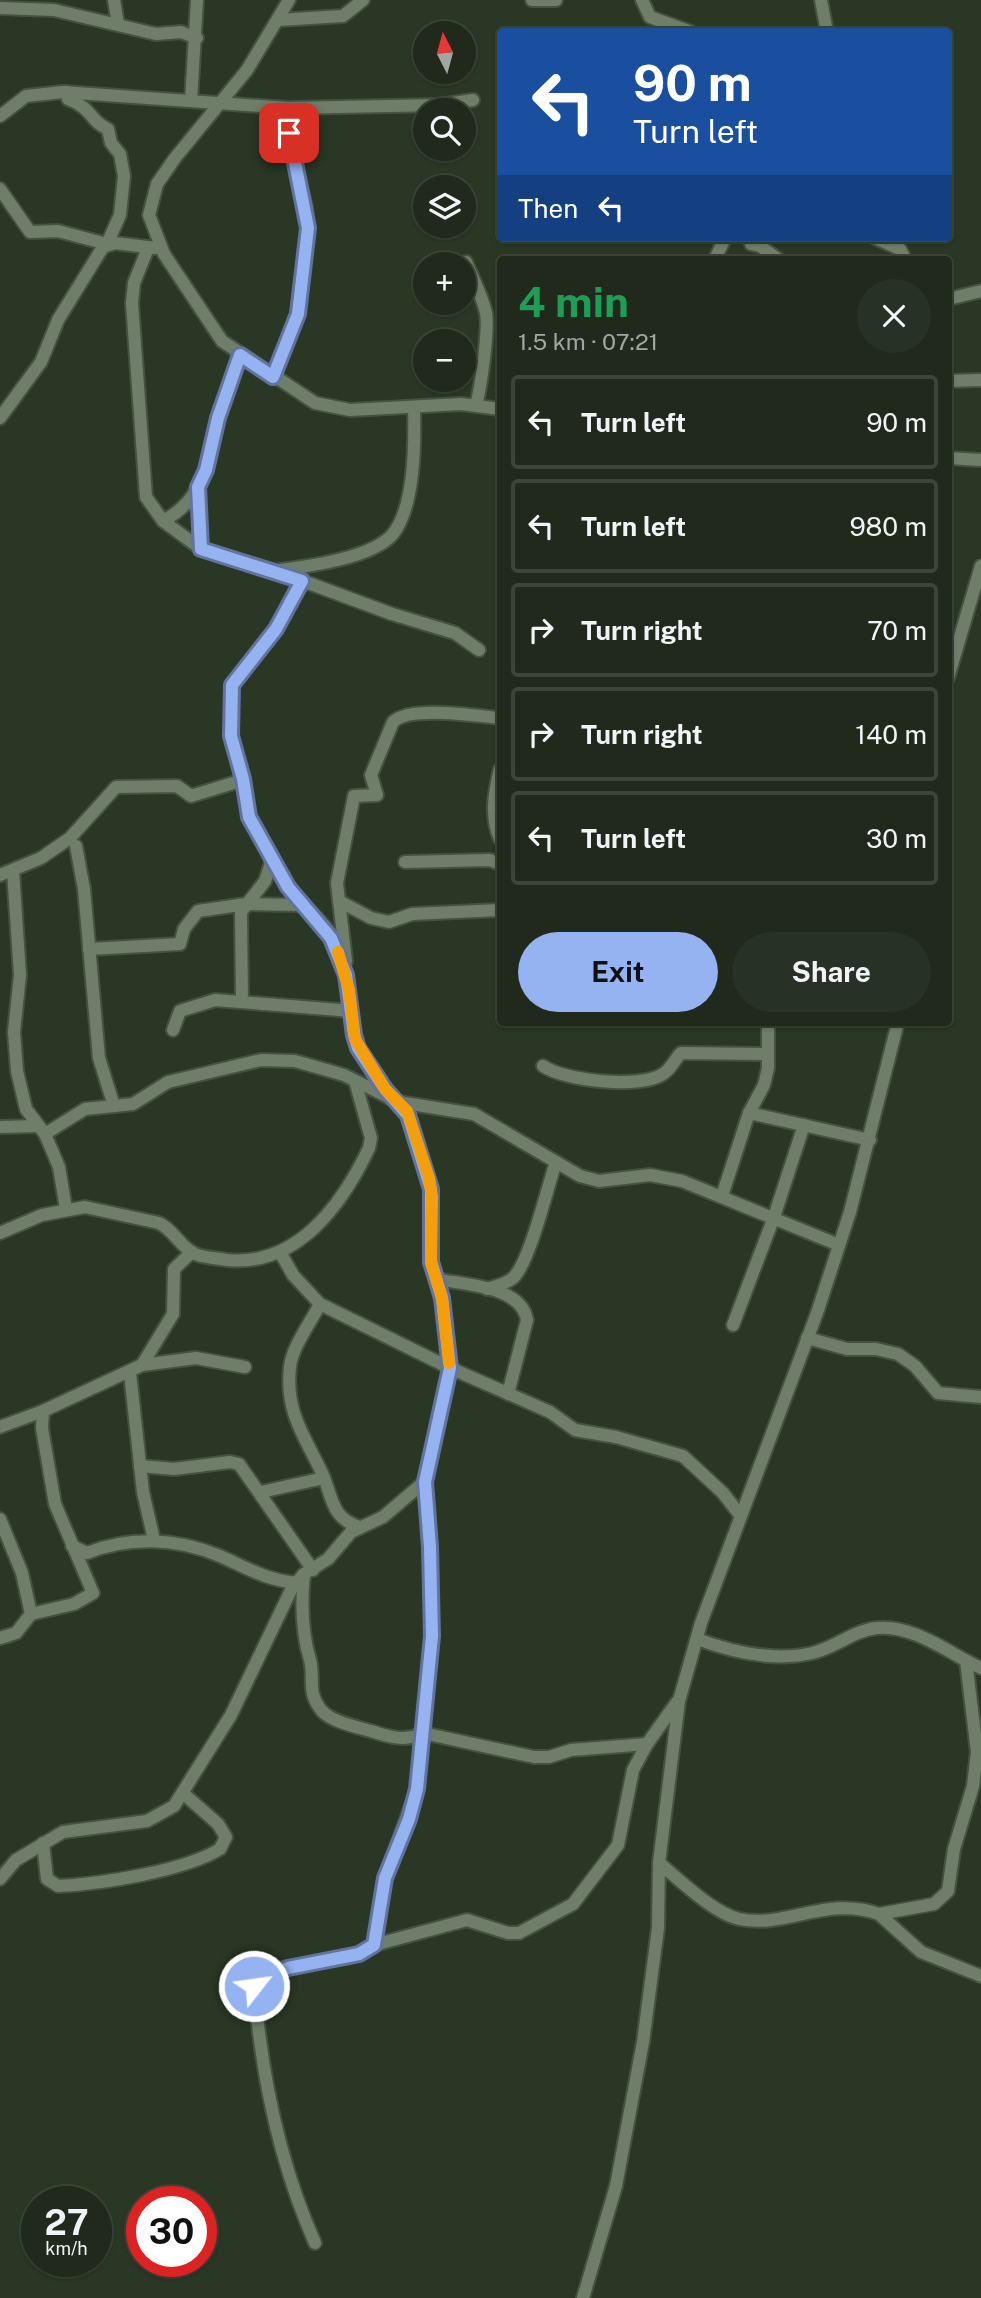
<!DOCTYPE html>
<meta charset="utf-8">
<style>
body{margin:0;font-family:"Public Sans",sans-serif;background:#283125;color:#f1f3f6;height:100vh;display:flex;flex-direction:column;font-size:26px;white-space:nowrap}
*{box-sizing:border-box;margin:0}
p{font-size:23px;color:#a2a6a3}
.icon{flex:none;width:38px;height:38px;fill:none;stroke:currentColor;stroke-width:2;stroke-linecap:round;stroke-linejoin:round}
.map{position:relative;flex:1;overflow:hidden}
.sheet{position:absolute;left:497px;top:256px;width:455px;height:770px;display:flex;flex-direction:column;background:#20291c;border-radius:7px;box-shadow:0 2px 5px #0004,0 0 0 2px #3d453b}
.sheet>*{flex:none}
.top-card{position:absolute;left:497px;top:28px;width:455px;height:214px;border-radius:7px;box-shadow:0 2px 5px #0004,0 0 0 2px #3d453b;background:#1a4fa0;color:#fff;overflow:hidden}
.needle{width:46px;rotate:354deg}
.controls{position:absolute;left:413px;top:21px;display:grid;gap:14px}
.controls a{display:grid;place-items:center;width:63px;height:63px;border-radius:50%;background:#20291c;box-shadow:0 2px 5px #0004,0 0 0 2px #3d453b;font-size:35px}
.speed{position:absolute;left:21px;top:2186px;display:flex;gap:14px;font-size:35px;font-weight:700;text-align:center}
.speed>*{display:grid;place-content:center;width:91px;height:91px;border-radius:50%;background:#20291c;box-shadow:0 2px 5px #0004,0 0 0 2px #3d453b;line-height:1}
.speed small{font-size:18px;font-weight:400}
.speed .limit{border:10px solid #d22;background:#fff;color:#111}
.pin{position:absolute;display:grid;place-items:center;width:60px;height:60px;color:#fff;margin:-30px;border-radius:14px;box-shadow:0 4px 10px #0006}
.me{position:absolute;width:77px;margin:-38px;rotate:60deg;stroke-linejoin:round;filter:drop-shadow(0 0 5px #0008)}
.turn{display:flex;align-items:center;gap:24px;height:147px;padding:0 21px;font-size:32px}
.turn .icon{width:91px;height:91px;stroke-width:2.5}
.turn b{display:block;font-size:49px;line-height:60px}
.then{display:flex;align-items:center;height:66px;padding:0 21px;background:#0003;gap:14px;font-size:26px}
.round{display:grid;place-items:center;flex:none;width:74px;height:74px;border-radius:37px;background:#283125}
.overview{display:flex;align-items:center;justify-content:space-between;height:119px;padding:0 21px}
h1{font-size:42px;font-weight:700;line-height:52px;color:#1e9e55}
.primary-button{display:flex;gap:14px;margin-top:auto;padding:14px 21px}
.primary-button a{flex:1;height:80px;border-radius:42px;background:#95b2f1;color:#111;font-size:28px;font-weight:700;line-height:80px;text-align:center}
.primary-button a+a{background:#283125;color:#f1f3f6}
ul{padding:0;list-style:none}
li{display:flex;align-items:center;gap:21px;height:94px;margin:0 14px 10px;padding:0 7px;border:4px solid #3d453b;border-radius:7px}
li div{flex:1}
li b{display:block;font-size:26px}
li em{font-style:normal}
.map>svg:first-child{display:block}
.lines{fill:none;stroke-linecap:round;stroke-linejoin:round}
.street-casing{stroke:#475142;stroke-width:16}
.street{stroke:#6f7e69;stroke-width:12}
.route-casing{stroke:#61749d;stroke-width:18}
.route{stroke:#95b2f1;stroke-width:12}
.slow{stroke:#f59e0b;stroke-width:12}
</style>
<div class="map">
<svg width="981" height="2298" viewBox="0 0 981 2298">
<rect width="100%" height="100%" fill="#2a3725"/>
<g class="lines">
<defs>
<g id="street">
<polyline points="114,0 118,24"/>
<polyline points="289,0 247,70 175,158 157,184 149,215 164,254 222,341 315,403 350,410 461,404 500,409"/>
<polyline points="532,0 556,0"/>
<polyline points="642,0 650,17 691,32"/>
<polyline points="821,0 827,32"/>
<polyline points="0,8 54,10 156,34 181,32 197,38"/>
<polyline points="278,20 343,16 363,0"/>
<polyline points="191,101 197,0"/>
<polyline points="0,116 26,96 63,92 288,108 440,105 473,100"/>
<path d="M0,189l30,43 28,-1 49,13 13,-29 4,-39 -4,-22 -9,-11 -3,-14c-19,-8 -14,-20 -40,-30l-1,-7"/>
<polyline points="875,238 900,249 905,259"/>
<polyline points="751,244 760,246 778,259"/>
<polyline points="148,248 134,283 132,303 146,497 163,521 201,549 276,571 392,614 455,633 479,650"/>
<polyline points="715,259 725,238"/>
<path d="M466,262c7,17 16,33 20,51 3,17 -5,74 -10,92"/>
<polyline points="948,299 981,291"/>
<polyline points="273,378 297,314 308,228 306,207 294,161 288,108"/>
<polyline points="948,381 981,380"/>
<polyline points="0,418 41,362 58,320 103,247 115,243 155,248"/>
<polyline points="948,458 981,460"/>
<polyline points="198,487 201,549"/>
<path d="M163,521c45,-24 42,-61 56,-104 6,-21 15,-41 21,-62"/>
<path d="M280,570c30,-4 91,-12 112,-35 23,-27 23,-92 22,-126"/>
<path d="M302,581l-26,48 -44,56 -1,51 12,44 6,37 39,70 37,40 11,21 10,27 7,60 5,13 27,41 22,22 24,78v73l11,36 8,70 -26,114 5,38 3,116 -15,153 -32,90 -11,66c-25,24 -97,11 -120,39 7,89 25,178 61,259"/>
<polyline points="948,678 981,566"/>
<path d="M500,769c-6,25 -10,47 0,70"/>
<polyline points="76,846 84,889 99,1058 114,1106"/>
<polyline points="405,862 490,860 500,864"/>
<polyline points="13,871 20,975 14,1032 17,1071 26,1109 45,1134 59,1167 66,1209"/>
<polyline points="0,875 41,858 70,838 116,787 177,786 191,796 243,780"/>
<polyline points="339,901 371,918 389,922 412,914 500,910"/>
<polyline points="89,949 180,944 184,929 198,911 246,904 303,905"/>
<path d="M346,961l-9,-78 17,-87 23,-1 -6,-20 22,-53c16,-17 84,-6 107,-4"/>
<polyline points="242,1002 241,912 265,881 271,863"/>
<polyline points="173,1030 180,1011 215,1000 352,1011"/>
<path d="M543,1066c22,15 97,23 120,8 8,-5 12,-15 18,-21l87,1"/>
<polyline points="749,1113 870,1140"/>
<polyline points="0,1127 38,1126"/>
<polyline points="45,1134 85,1109 133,1104 168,1082 261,1060 295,1061 344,1075 398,1102 474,1114 580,1176 599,1181 650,1175 682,1181 839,1245"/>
<polyline points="722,1196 749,1113 764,1085 768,1068 768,1022"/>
<path d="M0,1233l42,-18 43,-8 74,16c15,7 21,24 36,31 10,4 21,4 32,6 70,7 115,-55 142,-112l2,-10 -16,-57"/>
<polyline points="280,1252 293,1275 320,1304 450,1368 550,1412 575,1430 616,1437 683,1456 723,1493 740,1515"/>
<path d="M436,1279c27,6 85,6 91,41l-19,74"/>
<path d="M487,1289c9,-3 19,-5 26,-11 17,-16 34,-90 43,-116"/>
<path d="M320,1304c-9,18 -28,43 -30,63 -5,45 14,68 32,106 11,24 8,44 37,54"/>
<polyline points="733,1325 774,1217 804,1125"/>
<polyline points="807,1338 847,1349 876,1349 898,1354 915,1366 938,1393 981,1397"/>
<polyline points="142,1365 196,1358 245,1367"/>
<polyline points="130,1373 143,1492 154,1540"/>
<polyline points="0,1427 43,1411 142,1365 173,1314 174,1269 192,1252"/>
<polyline points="140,1466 174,1469 230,1462 239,1464 313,1570"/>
<polyline points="261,1492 324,1478"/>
<polyline points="0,1519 22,1573 31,1614 16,1633 0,1638"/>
<path d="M72,1546l15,7c43,-17 90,-15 133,3 27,12 46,24 77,27"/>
<path d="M304,1574c-3,29 -2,59 6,86 5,19 -4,32 12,51 10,11 35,16 49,20 18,6 34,11 52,2l111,24h15l22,-7 76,-6"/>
<polyline points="31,1614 74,1604 93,1593 55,1504 42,1428 43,1411"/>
<path d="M697,1639c35,13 77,23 115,14 23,-5 42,-23 65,-25 36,-4 73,26 104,40"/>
<path d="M43,1843l4,36 11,7c43,-2 126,-15 162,-37l6,-12 -8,-13 -34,-30"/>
<path d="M659,1863c21,17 54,50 80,56 46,10 88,-24 140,-5l42,38 60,24"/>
<polyline points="0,1879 16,1860 63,1832 147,1821 174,1806 231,1715 292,1588 304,1574 328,1559 351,1532 383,1517 424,1482"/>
<polyline points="879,1914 934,1904 948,1891 954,1849 973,1786 977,1752 966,1661"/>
<polyline points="374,1945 467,1920 508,1933 519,1933 573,1904 618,1845 633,1770 647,1744 677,1702"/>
<polyline points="583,2298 616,2186 643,2042 658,1928 659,1863 679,1701 701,1623 817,1313 850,1212 898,1022"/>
</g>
</defs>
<use href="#street" class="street-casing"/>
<use href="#street" class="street"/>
</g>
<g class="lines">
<defs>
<polyline id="route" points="254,1986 257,1980 288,1968 359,1954 374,1945 385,1878 409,1819 417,1789 432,1636 430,1547 425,1482 450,1368 442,1298 431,1262 431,1189 408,1115 385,1089 358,1048 354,1035 346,975 331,938 288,887 249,817 243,779 231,736 232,685 276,629 302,581 201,549 198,487 206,470 218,418 240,355 273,377 298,314 308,228 289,133"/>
</defs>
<use href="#route" class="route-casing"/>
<use href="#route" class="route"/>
<polyline class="slow" points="338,952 349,990 355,1039 385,1089 407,1111 429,1178 432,1197 431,1262 442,1298 449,1363"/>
</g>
</svg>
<div class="controls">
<a><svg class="needle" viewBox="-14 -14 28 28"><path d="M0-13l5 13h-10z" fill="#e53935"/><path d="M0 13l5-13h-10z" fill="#a2a6a3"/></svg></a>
<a><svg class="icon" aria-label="search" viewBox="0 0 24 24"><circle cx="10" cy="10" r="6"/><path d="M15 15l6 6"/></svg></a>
<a><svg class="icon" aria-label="layers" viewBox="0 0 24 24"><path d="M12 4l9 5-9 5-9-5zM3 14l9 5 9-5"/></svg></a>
<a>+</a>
<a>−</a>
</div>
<div class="speed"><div>27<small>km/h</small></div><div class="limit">30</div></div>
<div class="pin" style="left:289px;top:133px;background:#d93025"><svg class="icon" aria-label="arrive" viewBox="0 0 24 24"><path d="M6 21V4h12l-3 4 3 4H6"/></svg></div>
<svg class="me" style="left:254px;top:1986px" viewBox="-20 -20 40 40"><circle r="17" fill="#95b2f1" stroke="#fff" stroke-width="3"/><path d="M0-11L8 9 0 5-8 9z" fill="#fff"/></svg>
<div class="top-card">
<div class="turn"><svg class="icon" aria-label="left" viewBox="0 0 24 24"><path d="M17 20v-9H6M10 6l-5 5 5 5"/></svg><div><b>90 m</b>Turn left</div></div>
<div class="then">Then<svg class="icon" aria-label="left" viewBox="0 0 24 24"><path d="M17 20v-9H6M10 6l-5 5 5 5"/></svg></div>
</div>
<section class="sheet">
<div class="overview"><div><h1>4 min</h1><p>1.5 km · 07:21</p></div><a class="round"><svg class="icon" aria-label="close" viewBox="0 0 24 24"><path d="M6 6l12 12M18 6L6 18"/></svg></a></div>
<ul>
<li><svg class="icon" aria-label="left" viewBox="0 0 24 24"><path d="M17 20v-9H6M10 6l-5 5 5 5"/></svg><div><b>Turn left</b></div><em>90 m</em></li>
<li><svg class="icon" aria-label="left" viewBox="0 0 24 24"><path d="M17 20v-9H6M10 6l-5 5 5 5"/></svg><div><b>Turn left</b></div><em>980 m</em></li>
<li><svg class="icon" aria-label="right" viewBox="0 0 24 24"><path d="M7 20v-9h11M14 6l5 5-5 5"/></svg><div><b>Turn right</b></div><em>70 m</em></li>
<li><svg class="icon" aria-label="right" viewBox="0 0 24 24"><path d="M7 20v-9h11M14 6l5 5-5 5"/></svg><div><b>Turn right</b></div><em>140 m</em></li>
<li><svg class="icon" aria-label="left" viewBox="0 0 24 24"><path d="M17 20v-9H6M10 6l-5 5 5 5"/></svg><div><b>Turn left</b></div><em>30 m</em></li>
</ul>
<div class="primary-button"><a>Exit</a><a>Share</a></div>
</section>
</div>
